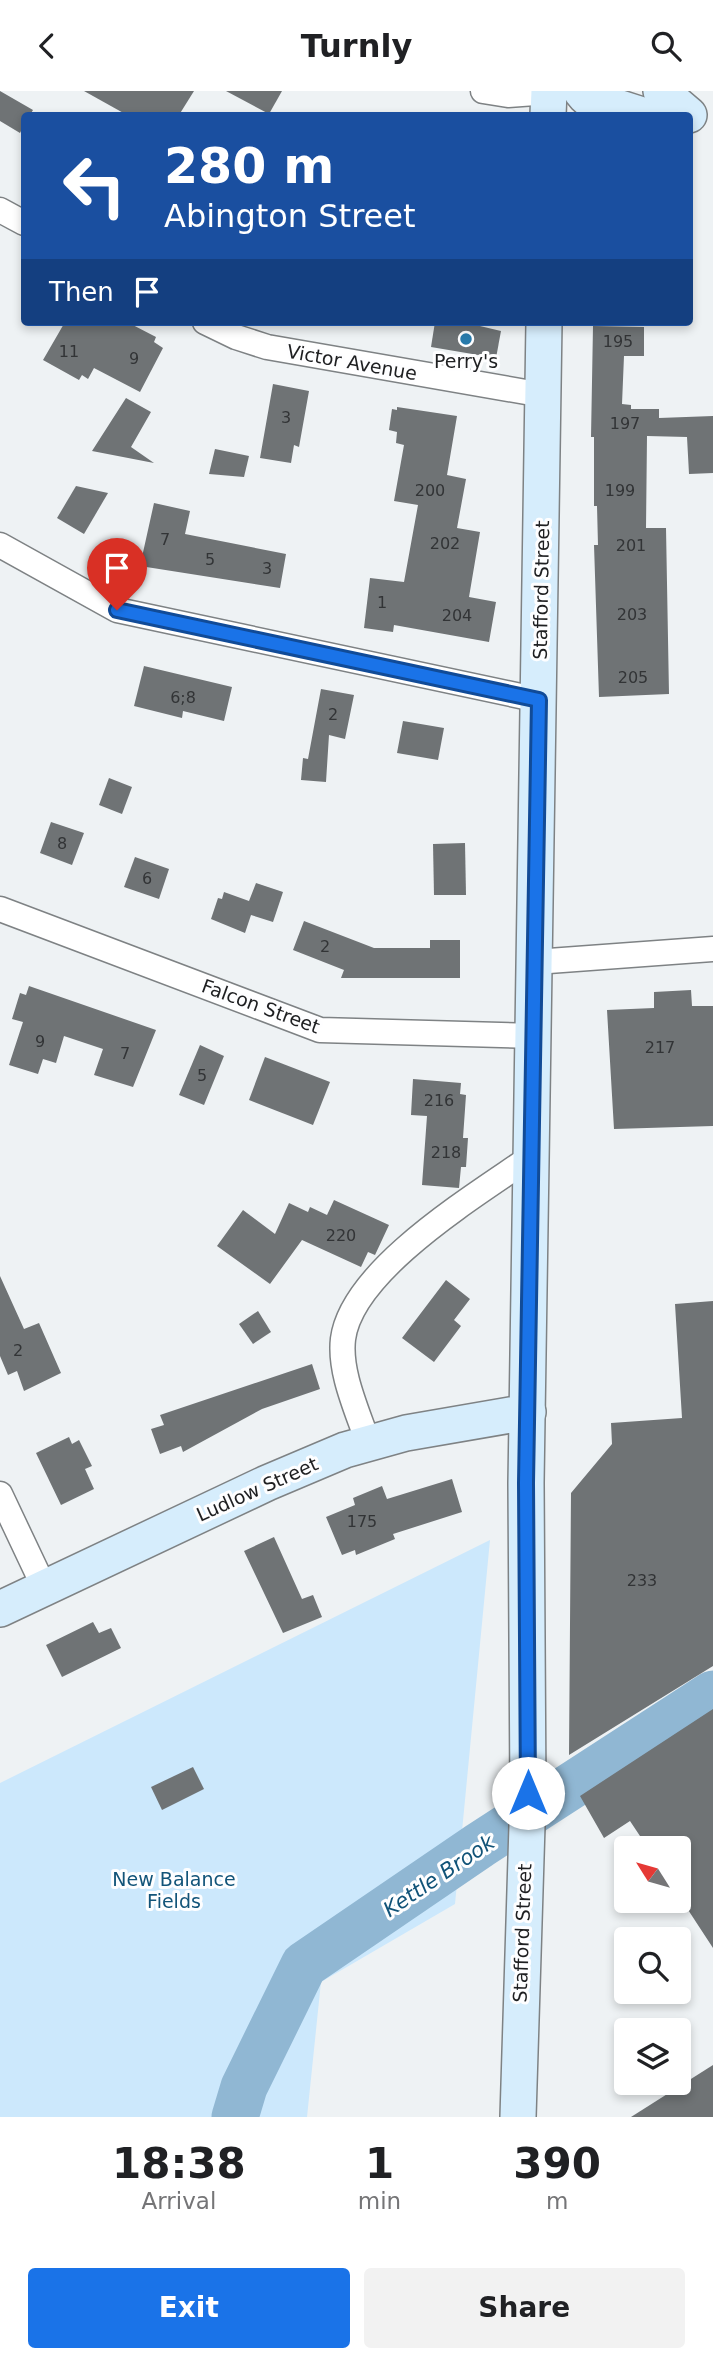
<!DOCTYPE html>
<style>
body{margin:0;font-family:"DejaVu Sans",sans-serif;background:#f2f2f2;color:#202124;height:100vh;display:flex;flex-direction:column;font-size:26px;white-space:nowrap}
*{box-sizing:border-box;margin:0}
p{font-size:23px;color:#757577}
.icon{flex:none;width:38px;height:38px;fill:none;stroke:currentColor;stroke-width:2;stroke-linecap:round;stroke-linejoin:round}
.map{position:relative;height:2026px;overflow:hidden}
.side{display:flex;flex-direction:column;background:#fff;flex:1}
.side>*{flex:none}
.guide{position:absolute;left:21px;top:21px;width:672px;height:214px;border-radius:7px;box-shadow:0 4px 10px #0003;background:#1a4fa0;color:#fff;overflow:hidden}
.needle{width:46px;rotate:307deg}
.fabs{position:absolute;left:614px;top:1745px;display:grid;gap:14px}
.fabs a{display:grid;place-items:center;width:77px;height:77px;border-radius:7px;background:#fff;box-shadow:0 4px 10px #0003;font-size:35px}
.pin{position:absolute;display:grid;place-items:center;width:60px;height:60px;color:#fff;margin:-72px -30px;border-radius:50% 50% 50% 0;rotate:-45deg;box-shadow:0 0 7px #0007}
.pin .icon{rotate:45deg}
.me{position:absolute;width:77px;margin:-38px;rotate:0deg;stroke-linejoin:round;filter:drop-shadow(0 0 5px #0008)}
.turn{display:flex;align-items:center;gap:24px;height:147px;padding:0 28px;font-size:32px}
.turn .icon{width:91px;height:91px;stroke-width:2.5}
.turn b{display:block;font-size:49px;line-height:60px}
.then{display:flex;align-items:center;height:66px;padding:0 28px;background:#0003;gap:14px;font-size:26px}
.eta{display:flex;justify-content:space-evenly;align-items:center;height:119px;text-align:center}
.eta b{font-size:42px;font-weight:600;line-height:49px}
.primary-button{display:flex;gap:14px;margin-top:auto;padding:14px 28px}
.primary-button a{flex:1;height:80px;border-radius:7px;background:#1a73e8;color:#fff;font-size:28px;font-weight:600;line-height:80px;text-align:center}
.primary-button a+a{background:#f2f2f2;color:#202124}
header{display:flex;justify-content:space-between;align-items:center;height:91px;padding:0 28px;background:#fff;font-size:32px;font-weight:600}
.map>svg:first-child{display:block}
.green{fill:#cce8fc}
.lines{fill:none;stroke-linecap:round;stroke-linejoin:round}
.river{stroke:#90b7d3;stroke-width:47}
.building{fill:#6f7375}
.street-casing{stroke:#7e8284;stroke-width:27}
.secondary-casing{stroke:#7e8284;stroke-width:38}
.street{stroke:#fff;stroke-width:24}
.secondary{stroke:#d6edfc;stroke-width:35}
.route-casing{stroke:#114b97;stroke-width:18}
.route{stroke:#1a73e8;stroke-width:12}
.poi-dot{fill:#287aab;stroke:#fefeff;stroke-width:2.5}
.labels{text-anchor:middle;stroke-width:6;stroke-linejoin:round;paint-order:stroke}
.number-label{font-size:16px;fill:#323436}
.poi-label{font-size:19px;fill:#1e1f21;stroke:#fefeff}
.street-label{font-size:19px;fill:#1e1f21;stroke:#fefeff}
.park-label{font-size:19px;fill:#125479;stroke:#fefeff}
.water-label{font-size:21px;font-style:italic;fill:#115378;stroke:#fefeff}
</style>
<header><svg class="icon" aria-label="back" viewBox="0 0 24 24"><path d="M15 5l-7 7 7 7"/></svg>Turnly<svg class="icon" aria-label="search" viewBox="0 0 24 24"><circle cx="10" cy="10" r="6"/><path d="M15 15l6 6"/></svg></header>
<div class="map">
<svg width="713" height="2026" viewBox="0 0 713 2026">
<rect width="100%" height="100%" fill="#eef2f4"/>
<polygon class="green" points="490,1449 455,1813 321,1891 307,2026 0,2026 0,1692"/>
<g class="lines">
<polyline class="river" points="235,2026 244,1996 304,1874 480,1754 713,1603"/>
</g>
<g class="building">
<polygon points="0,0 33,19 30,24 24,24 24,34 20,42 0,30"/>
<polygon points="84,0 194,0 179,24 127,24"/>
<polygon points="226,0 282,0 269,23"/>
<polygon points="65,231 127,231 156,246 154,251 163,257 140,301 94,277 88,288 82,284 79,289 43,269"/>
<polygon points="435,231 463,231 501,240 496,267 431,256"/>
<polygon points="593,235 644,236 644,265 624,265 622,313 631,314 631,318 659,318 659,327 713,325 713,382 689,383 687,346 647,345 646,437 666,437 669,603 599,606 594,454 598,454 597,415 594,415 594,346 591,346"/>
<polygon points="273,293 309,300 299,356 294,354 291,372 260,367"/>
<polygon points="126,307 151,321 131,356 154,372 92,360"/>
<polygon points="397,316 457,325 447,384 466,388 457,437 480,441 469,506 496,511 489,551 394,534 393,541 364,537 370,487 404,491 418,414 394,410 404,354 396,352 397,341 389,339 392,318 397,319"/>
<polygon points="215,358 249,365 244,386 209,383"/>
<polygon points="76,395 108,402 84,443 57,427"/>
<polygon points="154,412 190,420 185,443 286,463 280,497 140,475"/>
<polygon points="144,575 232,596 224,630 183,620 182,627 134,615"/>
<polygon points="321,598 354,604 345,648 329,644 326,691 301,689 303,667 308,668"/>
<polygon points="403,630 444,637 438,669 397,662"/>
<polygon points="109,687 132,696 122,723 99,714"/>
<polygon points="51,731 84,742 72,774 40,762"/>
<polygon points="465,752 466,804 434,804 433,753"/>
<polygon points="135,766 169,778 159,808 124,796"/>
<polygon points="256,792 283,801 273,831 251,824 245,842 211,828 218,807 222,808 224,801 249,810"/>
<polygon points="304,830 374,857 430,857 430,849 460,849 460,887 341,887 344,879 293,859"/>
<polygon points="29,895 156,939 133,996 94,984 103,958 64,945 56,972 43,968 38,983 9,974 23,931 12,928 20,902 26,904"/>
<polygon points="691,899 692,915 713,915 713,1035 614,1038 607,919 654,917 654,901"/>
<polygon points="200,954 224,965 204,1014 179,1004"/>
<polygon points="265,966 330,991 313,1034 249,1009"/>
<polygon points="413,988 461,992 460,1003 466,1004 463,1047 468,1047 466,1076 461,1076 459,1097 422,1094 427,1025 411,1024"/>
<polygon points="334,1109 389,1134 375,1164 368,1161 361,1176 302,1149 270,1193 217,1155 243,1119 275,1143 289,1112 308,1121 310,1116 327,1124"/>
<polygon points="0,1185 24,1238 39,1232 61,1282 24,1300 17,1280 8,1284 0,1265"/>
<polygon points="446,1189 470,1208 454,1229 461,1235 434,1271 402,1247"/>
<polygon points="713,1210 713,1575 569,1664 571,1402 612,1353 611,1332 682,1327 675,1213"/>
<polygon points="258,1220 271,1241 253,1253 239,1233"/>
<polygon points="312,1273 320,1298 262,1318 183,1361 181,1355 160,1363 151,1338 164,1334 160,1324"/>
<polygon points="69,1346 72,1353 79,1349 92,1375 85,1378 94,1398 61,1414 36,1362"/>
<polygon points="452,1388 462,1421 393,1443 395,1448 356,1464 355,1459 342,1464 326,1426 355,1414 353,1407 382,1395 387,1408"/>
<polygon points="274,1446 302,1508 313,1504 322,1526 283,1542 244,1460"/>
<polygon points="93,1531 99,1542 111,1537 121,1557 62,1586 46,1554"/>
<polygon points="713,1618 713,1857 679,1805 679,1757 648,1757 630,1730 604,1747 580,1705"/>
<polygon points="193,1676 204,1698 162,1719 151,1696"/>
<polygon points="713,1974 713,2026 631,2026"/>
</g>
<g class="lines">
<defs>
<g id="street">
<polyline points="483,0 508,4 549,1"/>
<polyline points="0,119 24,132"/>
<polyline points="205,231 236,246 267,256 543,304"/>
<polyline points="0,454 117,519 539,609"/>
<polyline points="0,818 320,939 535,945"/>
<polyline points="535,871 713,858"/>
<path d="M368,1352c-10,-31 -29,-70 -25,-104 9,-70 135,-145 189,-183"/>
<polyline points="0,1403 44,1496"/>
</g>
<g id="secondary">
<polyline points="581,0 586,6 642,24"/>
<polyline points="661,0 689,24"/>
<polyline points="548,24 549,0"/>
<polyline points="0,1518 267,1392 345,1359 406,1342 528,1321"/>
<polyline points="518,2026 528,1702 526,1392 544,231"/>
</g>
</defs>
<use href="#street" class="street-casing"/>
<use href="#secondary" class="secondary-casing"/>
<use href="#street" class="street"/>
<use href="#secondary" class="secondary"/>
</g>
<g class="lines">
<defs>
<polyline id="route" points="117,519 539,609 526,1392 528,1702"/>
</defs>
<use href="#route" class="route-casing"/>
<use href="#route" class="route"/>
</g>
<circle class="poi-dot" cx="466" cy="248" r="7"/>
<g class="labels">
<g class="number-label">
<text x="618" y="256">195</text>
<text x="69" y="266">11</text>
<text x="134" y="273">9</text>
<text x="286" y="332">3</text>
<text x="625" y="338">197</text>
<text x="430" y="405">200</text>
<text x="620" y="405">199</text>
<text x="165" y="454">7</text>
<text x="445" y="458">202</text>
<text x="631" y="460">201</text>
<text x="210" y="474">5</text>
<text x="267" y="483">3</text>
<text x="382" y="517">1</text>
<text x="632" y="529">203</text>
<text x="457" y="530">204</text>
<text x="633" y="592">205</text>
<text x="183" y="612">6;8</text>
<text x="333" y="629">2</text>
<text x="62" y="758">8</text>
<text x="147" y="793">6</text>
<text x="325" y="861">2</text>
<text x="40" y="956">9</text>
<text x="660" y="962">217</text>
<text x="125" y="968">7</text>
<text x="202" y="990">5</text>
<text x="439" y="1015">216</text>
<text x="446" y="1067">218</text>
<text x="341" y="1150">220</text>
<text x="18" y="1265">2</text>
<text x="362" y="1436">175</text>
<text x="642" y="1495">233</text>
</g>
<g class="poi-label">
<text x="466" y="277">Perry's</text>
</g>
<g class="street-label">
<text transform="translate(352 271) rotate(10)" y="7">Victor Avenue</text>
<text transform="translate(541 499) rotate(-89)" y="7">Stafford Street</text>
<text transform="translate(261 915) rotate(20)" y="7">Falcon Street</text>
<text transform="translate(257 1398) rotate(-24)" y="7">Ludlow Street</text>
<text transform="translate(522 1842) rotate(-88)" y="7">Stafford Street</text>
</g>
<g class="park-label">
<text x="174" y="1795">New Balance<tspan x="174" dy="22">Fields</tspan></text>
</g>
<g class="water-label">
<text transform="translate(439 1785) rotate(-34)" y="7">Kettle Brook</text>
</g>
</g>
</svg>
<div class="fabs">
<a><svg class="needle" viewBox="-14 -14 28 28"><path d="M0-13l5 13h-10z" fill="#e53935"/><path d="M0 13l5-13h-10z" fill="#757577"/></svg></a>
<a><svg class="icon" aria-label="search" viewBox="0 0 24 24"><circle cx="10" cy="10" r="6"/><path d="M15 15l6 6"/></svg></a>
<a><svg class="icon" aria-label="layers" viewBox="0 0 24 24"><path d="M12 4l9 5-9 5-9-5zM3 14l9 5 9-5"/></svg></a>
</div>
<div class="pin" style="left:117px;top:519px;background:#d93025"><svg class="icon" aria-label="arrive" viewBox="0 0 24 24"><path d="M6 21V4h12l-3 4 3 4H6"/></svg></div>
<svg class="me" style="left:528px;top:1702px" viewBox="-20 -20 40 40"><circle r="19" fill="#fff"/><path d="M0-13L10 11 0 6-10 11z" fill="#1a73e8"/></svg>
<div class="guide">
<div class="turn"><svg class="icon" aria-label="left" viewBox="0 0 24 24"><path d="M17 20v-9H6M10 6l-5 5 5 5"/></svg><div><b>280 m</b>Abington Street</div></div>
<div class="then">Then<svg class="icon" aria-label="arrive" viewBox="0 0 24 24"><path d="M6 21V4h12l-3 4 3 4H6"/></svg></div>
</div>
</div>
<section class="side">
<div class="eta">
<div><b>18:38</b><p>Arrival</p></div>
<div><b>1</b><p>min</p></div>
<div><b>390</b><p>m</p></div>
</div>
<div class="primary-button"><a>Exit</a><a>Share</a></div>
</section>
